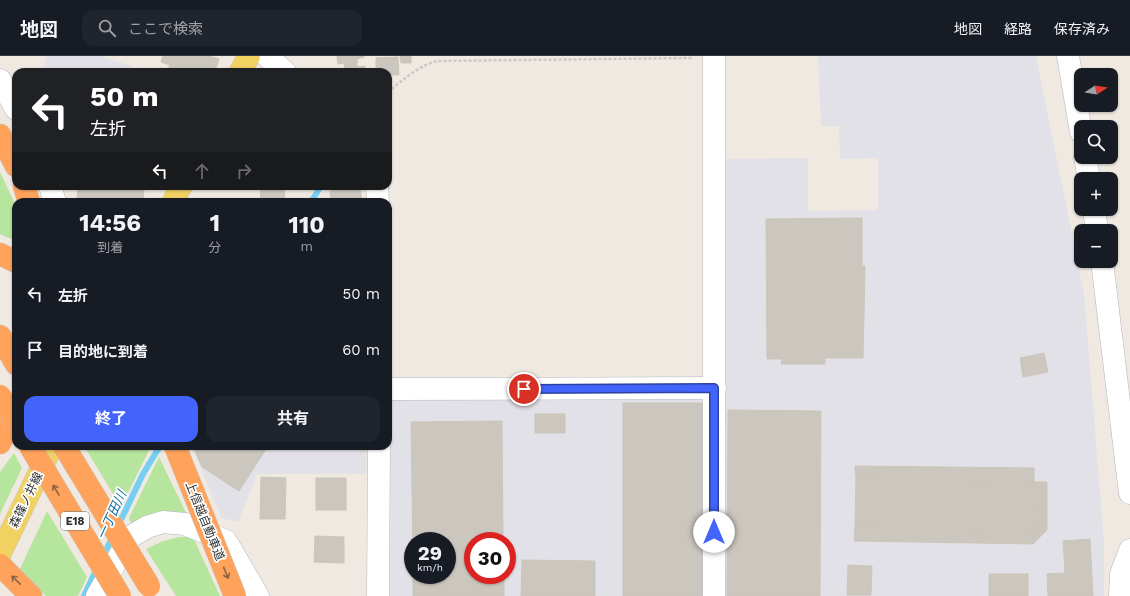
<!DOCTYPE html>
<html lang="ja">
<meta charset="utf-8">
<style>
body{margin:0;font-family:"Work Sans","Noto Sans JP",sans-serif;background:#20242c;color:#f1f3f6;height:100vh;display:flex;flex-direction:column;font-size:15px;white-space:nowrap}
*{box-sizing:border-box;margin:0}
p{font-size:13px;color:#9ea1a6}
.icon{flex:none;width:22px;height:22px;fill:none;stroke:currentColor;stroke-width:2;stroke-linecap:round;stroke-linejoin:round}
.map{position:relative;flex:1;overflow:hidden}
.side{position:absolute;left:12px;top:142px;width:380px;height:252px;display:flex;flex-direction:column;background:#171b24;border-radius:12px;box-shadow:0 1px 3px #0004}
.side>*{flex:none}
.banner{position:absolute;left:12px;top:12px;width:380px;height:122px;border-radius:12px;box-shadow:0 1px 3px #0004;background:#202124;color:#fff;overflow:hidden}
.needle{width:26px;rotate:78deg}
.controls{position:absolute;left:1074px;top:12px;display:grid;gap:8px}
.controls a{display:grid;place-items:center;width:44px;height:44px;border-radius:8px;background:#171b24;box-shadow:0 1px 3px #0004;font-size:20px}
.speed{position:absolute;left:404px;top:476px;display:flex;gap:8px;font-size:20px;font-weight:700;text-align:center}
.speed>*{display:grid;place-content:center;width:52px;height:52px;border-radius:50%;background:#171b24;box-shadow:0 1px 3px #0004;line-height:1}
.speed small{font-size:10px;font-weight:400}
.speed .limit{border:6px solid #d22;background:#fff;color:#111}
.pin{position:absolute;display:grid;place-items:center;width:34px;height:34px;color:#fff;margin:-17px;border:2px solid #fff;border-radius:50%;box-shadow:0 1px 4px #0007}
.me{position:absolute;width:44px;margin:-22px;rotate:0deg;stroke-linejoin:round;filter:drop-shadow(0 0 3px #0008)}
.turn{display:flex;align-items:center;gap:14px;height:84px;padding:0 12px;font-size:18px}
.turn .icon{width:52px;height:52px;stroke-width:2.5}
.turn b{display:block;font-size:28px;line-height:34px}
.lanes{display:flex;align-items:center;height:38px;padding:0 12px;background:#0003;justify-content:center;gap:20px;direction:ltr}
.lanes .off{opacity:.35}
.eta{display:flex;justify-content:space-evenly;align-items:center;height:68px;text-align:center}
.eta b{font-size:24px;font-weight:700;line-height:28px}
.action{display:flex;gap:8px;margin-top:auto;padding:8px 12px}
.action a{flex:1;height:46px;border-radius:12px;background:#4264fb;color:#fff;font-size:16px;font-weight:700;line-height:46px;text-align:center}
.action a+a{background:#20242c;color:#f1f3f6}
ul{padding:0;list-style:none}
li{display:flex;align-items:center;gap:12px;height:56px;padding:0 12px}
li div{flex:1}
li b{display:block;font-size:15px}
li em{font-style:normal}
header{display:flex;align-items:center;gap:24px;box-sizing:border-box;height:56px;padding:0 20px;background:#171b24;border-bottom:1px solid #363941}
header strong{font-size:19px}
nav{display:flex;gap:22px;margin-inline-start:auto;font-size:14px}
.search{width:280px;height:36px;background:#20242c;display:flex;align-items:center;gap:10px;box-sizing:border-box;padding:0 14px;border-radius:12px;color:#9ea1a6;font-size:15px}
.map>svg:first-child{display:block}
.industrial{fill:#e3e1e8;fill-rule:evenodd}
.green{fill:#b6e59e}
.lines{fill:none;stroke-linecap:round;stroke-linejoin:round}
.stream{stroke:#75cff0;stroke-width:6}
.building{fill:#cbc7bf;stroke:#cbc5ba}
.minor-casing{stroke:#b4b7c1;stroke-width:23}
.major-casing{stroke:#c9c9c9;stroke-width:23}
.highway-casing{stroke:#c9c9c9;stroke-width:23}
.path{stroke:#c9c9c9;stroke-width:2.5;stroke-dasharray:3 2;stroke-linecap:butt}
.minor{stroke:#fff;stroke-width:22}
.major{stroke:#f2d163;stroke-width:22}
.highway{stroke:#ffa35c;stroke-width:22}
.highway-bridge-casing{stroke:#c9c9c9;stroke-width:23;stroke-linecap:butt}
.highway-bridge{stroke:#ffa35c;stroke-width:22}
.oneway{stroke:#8c6343}
.route-casing{stroke:#2b41a3;stroke-width:10}
.route{stroke:#4264fb;stroke-width:7}
.labels{text-anchor:middle;stroke-width:3.5;stroke-linejoin:round;paint-order:stroke}
.shield{fill:#fff;stroke:#6d6d6d;stroke-width:1}
.shield-label{font-size:11px;font-weight:bold;fill:#2e2e2e}
.street-label{font-size:12px;fill:#2e2e2e;stroke:#fff}
.water-label{font-size:13px;font-style:italic;fill:#0d6fa3;stroke:#fff}
</style>
<header>
<strong>地図</strong>
<div class="search"><svg class="icon" aria-label="search" viewBox="0 0 24 24"><circle cx="10" cy="10" r="6"/><path d="M15 15l6 6"/></svg>ここで検索</div>
<nav><a>地図</a><a>経路</a><a>保存済み</a></nav>
</header>
<div class="map">
<svg width="1130" height="540" viewBox="0 0 1130 540">
<rect width="100%" height="100%" fill="#efe9e1"/>
<g class="industrial">
<polygon points="47,0 99,0 132,10 131,16 42,16"/>
<path d="M818,0h218l48,238 20,248v54h-714l-1,-201 330,-1 1,-235 88,-1v53l70,-1v-52l-38,1 -1,-33h-18zM413,485h34v34h-34zM473,485h34v34h-34z"/>
<polygon points="191,390 366,390 366,418 257,418 238,466 222,462"/>
</g>
<g class="green">
<polygon points="0,116 16,150 16,185 0,178"/>
<polygon points="84,390 151,390 121,451"/>
<polygon points="14,397 22,412 0,458 0,416"/>
<path d="M159,401l28,58c-27,-7 -32,-3 -56,8l-2,-5z"/>
<polygon points="47,455 87,521 78,540 46,540 20,513"/>
<polygon points="179,481 193,481 220,540 176,540 146,493 163,485"/>
</g>
<g class="lines">
<g class="stream">
<polyline points="311,146 321,130"/>
<polyline points="118,470 143,418 160,390"/>
<polyline points="102,502 113,480"/>
<polyline points="84,540 97,512"/>
</g>
</g>
<g class="building">
<polygon points="163,0 209,0 219,3 215,16 167,16 170,9 161,6"/>
<polygon points="337,0 364,0 364,1 357,3 357,11 365,10 365,16 345,16 344,7 338,8"/>
<polygon points="400,0 411,0 411,7 401,7"/>
<polygon points="398,1 399,19 388,19 388,16 376,16 376,2"/>
<polygon points="78,130 110,130 144,134 143,146 103,146 77,143"/>
<polygon points="130,130 152,130 152,133"/>
<polygon points="284,130 285,146 261,146 260,131"/>
<polygon points="360,131 362,146 331,146 330,135"/>
<polygon points="862,162 862,210 865,210 863,302 825,302 825,308 781,308 782,303 767,303 766,163"/>
<polygon points="1044,297 1048,316 1023,321 1020,302"/>
<rect x="623" y="347" width="79" height="193"/>
<polygon points="728,354 821,355 820,540 727,540"/>
<rect x="535" y="358" width="30" height="19"/>
<polygon points="502,365 503,485 473,485 473,519 504,519 504,540 413,540 413,519 447,519 447,485 413,485 413,503 411,366"/>
<polygon points="193,390 268,390 239,435 202,411"/>
<polygon points="855,410 1034,412 1034,426 856,423"/>
<polygon points="261,421 286,422 285,463 260,463"/>
<rect x="316" y="422" width="30" height="32"/>
<polygon points="856,423 1034,426 1033,474 855,471"/>
<polygon points="1034,426 1047,426 1047,474 1033,474"/>
<polygon points="855,471 1033,474 1033,488 854,485"/>
<polygon points="1033,474 1047,474 1033,488"/>
<polygon points="315,480 344,481 344,507 314,506"/>
<polygon points="1090,483 1093,540 1048,540 1047,518 1065,517 1063,485"/>
<polygon points="522,504 595,505 595,540 521,540"/>
<polygon points="848,509 872,510 871,539 847,539"/>
<rect x="989" y="518" width="39" height="22"/>
</g>
<g class="lines">
<defs>
<g id="minor">
<polyline points="267,0 285,16"/>
<polyline points="714,0 714,540"/>
<polyline points="1068,0 1081,76"/>
<polyline points="0,24 16,53"/>
<polyline points="1085,101 1089,123"/>
<polyline points="50,130 55,146"/>
<polyline points="377,130 378,146"/>
<polyline points="1094,153 1097,175"/>
<polyline points="1102,205 1130,437"/>
<polyline points="388,333 715,332"/>
<polyline points="97,540 130,481 147,471 163,466 185,468 226,485 258,540"/>
<polyline points="378,540 379,390"/>
<polyline points="1120,540 1121,518 1130,494"/>
</g>
<g id="major">
<polyline points="240,16 249,0"/>
<polyline points="173,146 181,130"/>
<polyline points="0,498 52,390"/>
</g>
<g id="highway">
<polyline points="0,79 16,110"/>
<polyline points="24,130 29,146"/>
<polyline points="0,198 16,206"/>
<polyline points="0,280 16,308"/>
<polyline points="0,387 16,354"/>
<polyline points="0,509 31,540"/>
</g>
</defs>
<use href="#minor" class="minor-casing"/>
<use href="#major" class="major-casing"/>
<use href="#highway" class="highway-casing"/>
<path class="path" d="M388,36c15,-12 30,-26 49,-31l256,-3"/>
<use href="#minor" class="minor"/>
<use href="#major" class="major"/>
<use href="#highway" class="highway"/>
<defs>
<g id="highway-bridge">
<polyline points="0,340 16,367"/>
<polyline points="30,390 120,540"/>
<polyline points="64,390 149,530"/>
<polyline points="175,390 235,540"/>
</g>
</defs>
<use href="#highway-bridge" class="highway-bridge-casing"/>
<use href="#highway-bridge" class="highway-bridge"/>
</g>
<defs><path id="oneway-shaft" d="M-6 0H5M1.5-3L5.5 0L1.5 3" fill="none" stroke-width="1.6" stroke-linecap="round" stroke-linejoin="round"/></defs>
<g class="oneway">
<use href="#oneway-shaft" transform="translate(56 434) rotate(-121)"/>
<use href="#oneway-shaft" transform="translate(226 517) rotate(68)"/>
<use href="#oneway-shaft" transform="translate(16 524) rotate(-136)"/>
</g>
<g class="lines">
<defs>
<polyline id="route" points="524,333 714,332 714,476"/>
</defs>
<use href="#route" class="route-casing"/>
<use href="#route" class="route"/>
</g>
<g class="labels">
<rect class="shield" x="61" y="456" width="28" height="18" rx="3"/>
<g class="shield-label">
<text x="75" y="469">E18</text>
</g>
<g class="street-label">
<text transform="translate(26 444) rotate(-64)" y="4">森篠ノ井線</text>
<text transform="translate(205 465) rotate(68)" y="4">上信越自動車道</text>
</g>
<g class="water-label">
<text transform="translate(111 459) rotate(-65)" y="5">一丁田川</text>
</g>
</g>
</svg>
<div class="controls">
<a><svg class="needle" viewBox="-14 -14 28 28"><path d="M0-13l5 13h-10z" fill="#e53935"/><path d="M0 13l5-13h-10z" fill="#9ea1a6"/></svg></a>
<a><svg class="icon" aria-label="search" viewBox="0 0 24 24"><circle cx="10" cy="10" r="6"/><path d="M15 15l6 6"/></svg></a>
<a>+</a>
<a>−</a>
</div>
<div class="speed"><div>29<small>km/h</small></div><div class="limit">30</div></div>
<div class="pin" style="left:524px;top:333px;background:#d93025"><svg class="icon" aria-label="arrive" viewBox="0 0 24 24"><path d="M6 21V4h12l-3 4 3 4H6"/></svg></div>
<svg class="me" style="left:714px;top:476px" viewBox="-20 -20 40 40"><circle r="19" fill="#fff"/><path d="M0-13L10 11 0 6-10 11z" fill="#4264fb"/></svg>
<div class="banner">
<div class="turn"><svg class="icon" aria-label="left" viewBox="0 0 24 24"><path d="M17 20v-9H6M10 6l-5 5 5 5"/></svg><div><b>50 m</b>左折</div></div>
<div class="lanes"><svg class="icon" aria-label="left" viewBox="0 0 24 24"><path d="M17 20v-9H6M10 6l-5 5 5 5"/></svg><svg class="icon off" aria-label="ahead" viewBox="0 0 24 24"><path d="M12 20V5M6 11l6-6 6 6"/></svg><svg class="icon off" aria-label="right" viewBox="0 0 24 24"><path d="M7 20v-9h11M14 6l5 5-5 5"/></svg></div>
</div>
<section class="side">
<div class="eta">
<div><b>14:56</b><p>到着</p></div>
<div><b>1</b><p>分</p></div>
<div><b>110</b><p>m</p></div>
</div>
<ul>
<li><svg class="icon" aria-label="left" viewBox="0 0 24 24"><path d="M17 20v-9H6M10 6l-5 5 5 5"/></svg><div><b>左折</b></div><em>50 m</em></li>
<li><svg class="icon" aria-label="arrive" viewBox="0 0 24 24"><path d="M6 21V4h12l-3 4 3 4H6"/></svg><div><b>目的地に到着</b></div><em>60 m</em></li>
</ul>
<div class="action"><a>終了</a><a>共有</a></div>
</section>
</div>
